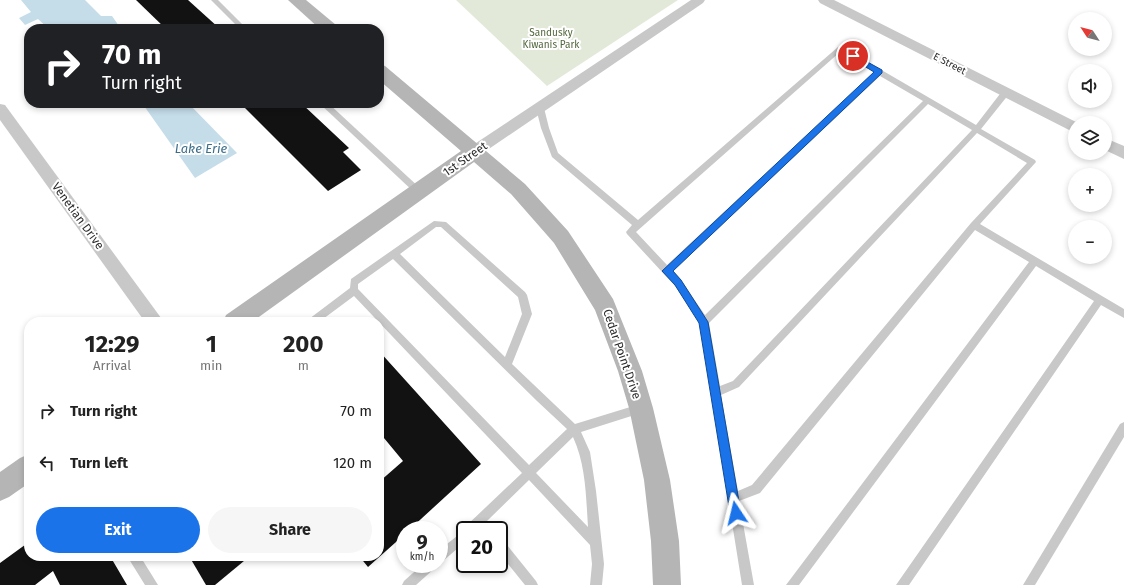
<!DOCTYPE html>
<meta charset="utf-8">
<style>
body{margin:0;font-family:"Fira Sans",sans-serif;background:#f6f6f6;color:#222;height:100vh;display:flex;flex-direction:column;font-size:15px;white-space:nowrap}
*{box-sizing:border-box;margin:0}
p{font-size:13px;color:#767676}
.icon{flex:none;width:22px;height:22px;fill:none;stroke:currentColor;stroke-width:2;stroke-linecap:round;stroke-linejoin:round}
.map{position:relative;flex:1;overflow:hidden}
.details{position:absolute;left:24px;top:317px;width:360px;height:244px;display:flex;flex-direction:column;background:#fff;border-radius:16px;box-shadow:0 2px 6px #0003}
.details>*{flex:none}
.top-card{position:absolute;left:24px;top:24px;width:360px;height:84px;border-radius:16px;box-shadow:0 2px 6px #0003;background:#202124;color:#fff;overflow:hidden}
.needle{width:26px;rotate:306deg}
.fabs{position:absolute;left:1068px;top:12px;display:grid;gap:8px}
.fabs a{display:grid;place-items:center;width:44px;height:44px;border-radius:50%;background:#fff;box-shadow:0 2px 6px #0003;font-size:20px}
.speed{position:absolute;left:396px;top:521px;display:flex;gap:8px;font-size:20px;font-weight:700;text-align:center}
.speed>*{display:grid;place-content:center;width:52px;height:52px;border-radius:50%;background:#fff;box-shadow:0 2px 6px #0003;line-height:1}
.speed small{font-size:10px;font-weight:400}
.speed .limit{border:2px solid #111;border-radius:6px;background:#fff;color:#111}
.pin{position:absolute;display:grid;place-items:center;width:34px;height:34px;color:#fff;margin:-17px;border:2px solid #fff;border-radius:50%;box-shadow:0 1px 4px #0007}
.me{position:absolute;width:44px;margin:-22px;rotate:350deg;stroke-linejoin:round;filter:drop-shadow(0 0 3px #0008)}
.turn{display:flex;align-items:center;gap:14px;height:84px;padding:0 12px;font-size:18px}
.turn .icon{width:52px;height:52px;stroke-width:2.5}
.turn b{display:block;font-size:28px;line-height:34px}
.eta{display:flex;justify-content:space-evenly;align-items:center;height:68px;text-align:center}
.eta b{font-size:24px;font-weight:700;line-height:28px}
.primary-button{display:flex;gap:8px;margin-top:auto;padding:8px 12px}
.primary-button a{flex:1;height:46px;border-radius:24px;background:#1a73e8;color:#fff;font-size:16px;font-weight:700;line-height:46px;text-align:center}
.primary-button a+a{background:#f6f6f6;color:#222}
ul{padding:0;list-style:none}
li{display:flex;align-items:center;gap:12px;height:52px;padding:0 12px}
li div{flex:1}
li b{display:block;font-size:15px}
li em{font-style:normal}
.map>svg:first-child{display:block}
.green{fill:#e2e9d9}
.water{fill:#c5dce9}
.building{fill:#121212}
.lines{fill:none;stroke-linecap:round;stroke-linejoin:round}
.service{fill:#c8c8c8;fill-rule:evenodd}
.minor{fill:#c8c8c8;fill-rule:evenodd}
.secondary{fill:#b5b5b5;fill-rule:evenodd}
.route{fill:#1a73e8;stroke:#114b97}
.labels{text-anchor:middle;stroke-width:4;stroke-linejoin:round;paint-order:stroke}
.far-park-label{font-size:10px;fill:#50653a;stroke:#fff}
.far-street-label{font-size:10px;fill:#2b2b2b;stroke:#fff}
.street-label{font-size:12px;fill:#2b2b2b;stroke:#fff}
.water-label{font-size:13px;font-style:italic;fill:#3c6e8b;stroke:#fff}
</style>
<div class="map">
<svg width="1124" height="585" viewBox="0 0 1124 585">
<rect width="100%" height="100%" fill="#fff"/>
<polygon class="green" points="456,0 678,0 547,86"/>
<g class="water">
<polygon points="21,0 85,0 101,16 112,16 121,29 49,29 38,19 25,25 19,18 31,12"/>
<polygon points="142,103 188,103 237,153 195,178"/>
</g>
<g class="building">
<polygon points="136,0 188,0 219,28 166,29"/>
<polygon points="240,103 301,103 349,148 343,152 361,170 328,191"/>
<polygon points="379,351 481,464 409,530 405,530 405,534 368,567 359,556 379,556 379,482 403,461 379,432"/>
<polygon points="29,542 29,556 110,556 127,585 60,585 53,571 35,585 0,585 0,563"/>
<polygon points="189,556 250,556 215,585 206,585"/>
</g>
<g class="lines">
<g class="service">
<polygon points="211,0 218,0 247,29 240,29"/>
<path d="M838,47h4l134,78 27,-35h6v4l-28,35 54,31 1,2 -56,62 144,85v9l-23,-13 -192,280h-13l198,-284 -58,-35 -237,319h-13l243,-323 -54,-32 -215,263 -21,8 15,84h-12l-42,-262 -25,-37 -48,-52 -1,-2 6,-7 -80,-68 -11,-29 -5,-20 4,-3 4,3 5,20 9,25 80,67zM840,52l34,20 -207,193 -31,-33zM880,76l43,25 -218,214 -24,-35 -8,-9zM928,104l44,26 -239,251 -13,5 -11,-63zM977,133l50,30 -56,60 -219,262 -14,6 -17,-96 18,-8z"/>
<polygon points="319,103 328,103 421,189 422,191 421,193 415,193"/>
<path d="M434,221l12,1 79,70 2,3 5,19 -20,50 63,60 65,-20 4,2 1,3 -1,3 -63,20 9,20 6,39 8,73 -2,21h-12l2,-21 -2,-19 -61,-65 -42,41 7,9h-13l-2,-1 -1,1h-13v12l-22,19 -4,2v-13l26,-20 1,-4 56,-53 -168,-177 -35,26h-12l2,-3 41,-31 1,-9zM436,227h5l77,70 4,17 -17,43 -105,-103zM393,259l144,142 30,28 -38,36 -171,-176v-5zM573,437c13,28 13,60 15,90l-52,-54z"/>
<polygon points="1124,422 1124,437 1035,585 1023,585 1120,424"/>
<polygon points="499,538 503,540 536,581 538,585 525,585 499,553"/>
<polygon points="127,556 140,556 158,585 145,585"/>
<polygon points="423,564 437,564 435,568 416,585 402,585 404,581"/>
</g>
<g class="minor">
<polygon points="691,0 705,0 703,3 480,155 475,157 470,155 468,151 470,147"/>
<polygon points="818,0 834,0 1078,123 1075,123 1075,133 820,3"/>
<polygon points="0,104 5,105 164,322 145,322 0,120"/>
<polygon points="1105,138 1124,146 1124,159 1105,150"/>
</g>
<g class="secondary">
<polygon points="288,0 306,0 336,25 338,29 320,29"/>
<polygon points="379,64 385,66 525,184 568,231 613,299 642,371 653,408 670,480 679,541 681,585 653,585 651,541 644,480 629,408 618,371 595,310 554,243 511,194 474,162 252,322 223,322 226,315 461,151 379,80"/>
<polygon points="29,454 29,483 9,497 0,501 0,472 20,458"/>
</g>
</g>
<polygon class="route" points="853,54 882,70 882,73 673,271 681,280 708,322 741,513 740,517 736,518 732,517 730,513 699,323 675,285 662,271 874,72 851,58 850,56"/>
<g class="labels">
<g class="far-park-label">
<text x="551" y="36">Sandusky<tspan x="551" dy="12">Kiwanis Park</tspan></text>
</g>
<g class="far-street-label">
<text transform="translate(950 63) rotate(27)" y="4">E Street</text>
</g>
<g class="street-label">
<text transform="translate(465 159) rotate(-35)" y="4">1st Street</text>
<text transform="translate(78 216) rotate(54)" y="4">Venetian Drive</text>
<text transform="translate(622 354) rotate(71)" y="4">Cedar Point Drive</text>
</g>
<g class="water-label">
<text x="201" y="153">Lake Erie</text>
</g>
</g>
</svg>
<div class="fabs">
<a><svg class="needle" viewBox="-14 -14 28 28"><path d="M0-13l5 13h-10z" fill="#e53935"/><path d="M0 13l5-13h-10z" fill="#767676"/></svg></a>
<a><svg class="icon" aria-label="sound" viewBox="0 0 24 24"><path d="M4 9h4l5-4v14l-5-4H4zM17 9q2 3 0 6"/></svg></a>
<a><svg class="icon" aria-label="layers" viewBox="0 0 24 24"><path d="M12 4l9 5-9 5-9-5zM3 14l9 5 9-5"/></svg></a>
<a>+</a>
<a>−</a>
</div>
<div class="speed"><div>9<small>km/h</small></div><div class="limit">20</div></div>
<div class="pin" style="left:853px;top:56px;background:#d93025"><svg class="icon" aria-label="arrive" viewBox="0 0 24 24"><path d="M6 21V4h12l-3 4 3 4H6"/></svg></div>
<svg class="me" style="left:736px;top:513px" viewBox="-20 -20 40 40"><path d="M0-17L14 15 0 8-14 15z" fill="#1a73e8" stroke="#fff" stroke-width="4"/></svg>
<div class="top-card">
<div class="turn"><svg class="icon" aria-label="right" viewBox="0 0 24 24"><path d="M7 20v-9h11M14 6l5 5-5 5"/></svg><div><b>70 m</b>Turn right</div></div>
</div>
<section class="details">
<div class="eta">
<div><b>12:29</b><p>Arrival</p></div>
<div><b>1</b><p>min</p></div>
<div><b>200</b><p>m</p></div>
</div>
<ul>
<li><svg class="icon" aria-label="right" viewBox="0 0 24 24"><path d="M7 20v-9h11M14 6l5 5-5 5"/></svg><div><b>Turn right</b></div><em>70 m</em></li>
<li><svg class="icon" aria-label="left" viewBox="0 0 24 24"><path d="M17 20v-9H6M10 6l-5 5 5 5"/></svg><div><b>Turn left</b></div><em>120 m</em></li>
</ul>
<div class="primary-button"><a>Exit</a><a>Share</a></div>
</section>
</div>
